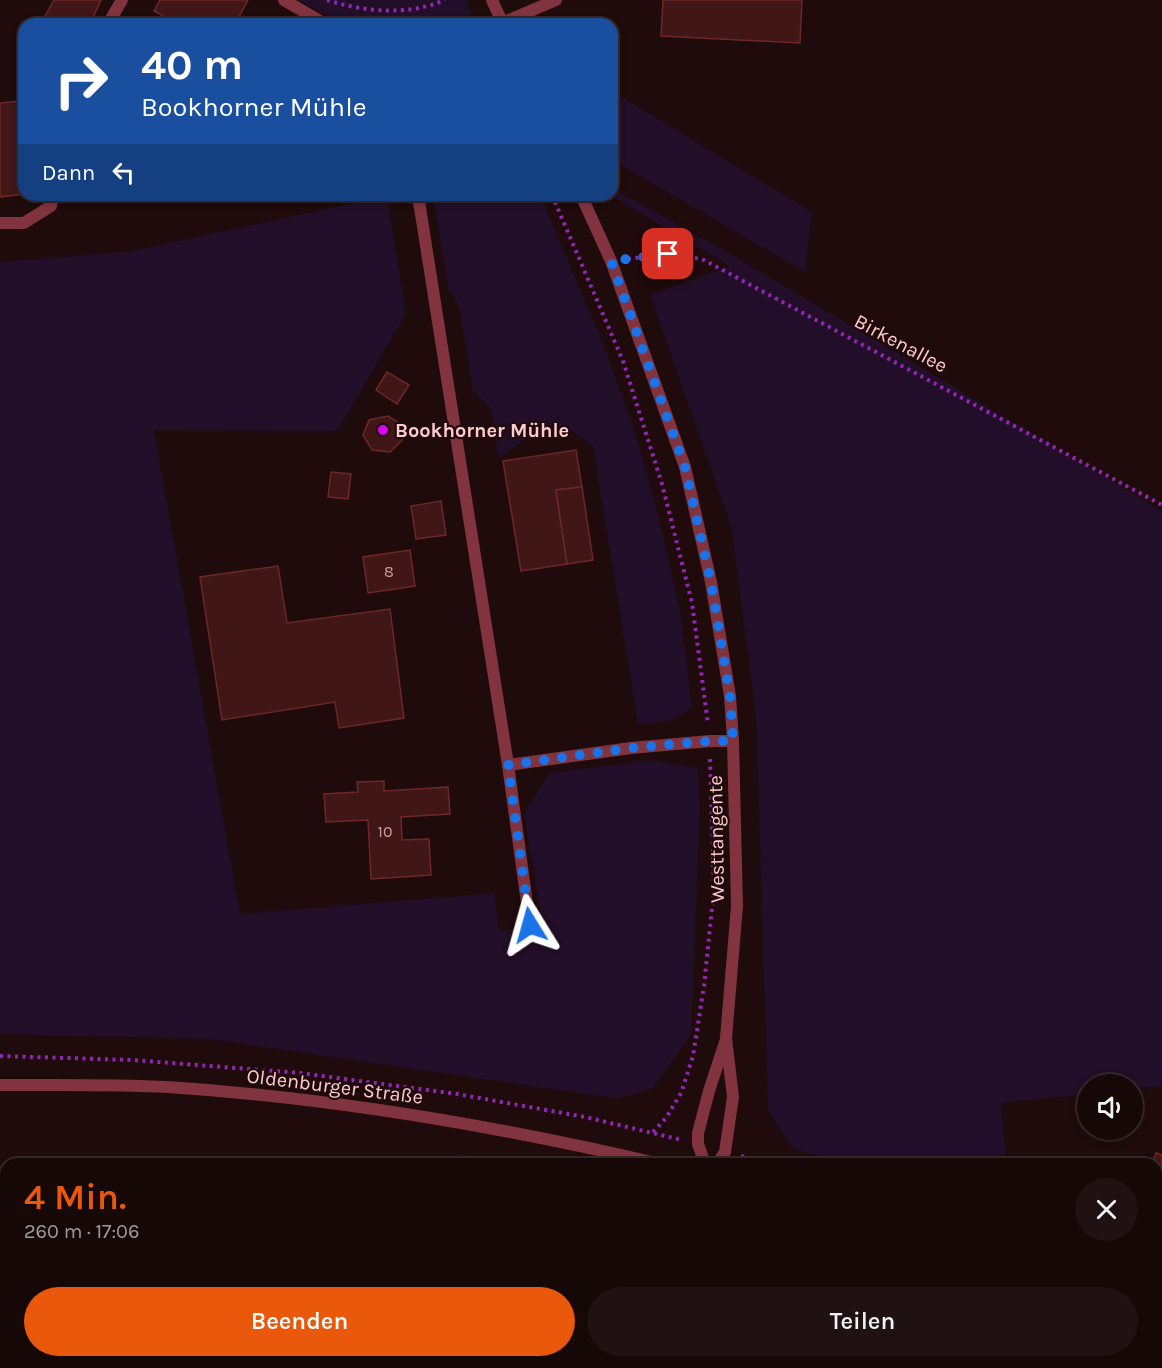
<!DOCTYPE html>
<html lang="de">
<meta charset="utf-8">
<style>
body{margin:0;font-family:Karla,sans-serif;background:#201112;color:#f1f3f6;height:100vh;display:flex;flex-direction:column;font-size:22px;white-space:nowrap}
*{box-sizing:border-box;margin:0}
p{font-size:20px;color:#9e9a9c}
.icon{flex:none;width:33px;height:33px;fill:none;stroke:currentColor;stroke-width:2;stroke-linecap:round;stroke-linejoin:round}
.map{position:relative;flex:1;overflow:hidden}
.side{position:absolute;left:0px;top:1158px;width:1162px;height:210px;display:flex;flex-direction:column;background:#170808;border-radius:18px 18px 0 0;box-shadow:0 3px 9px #0003,0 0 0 2px #362929}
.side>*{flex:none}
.guide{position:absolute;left:18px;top:18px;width:600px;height:183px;border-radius:18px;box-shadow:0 3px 9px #0003,0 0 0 2px #362929;background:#1a4fa0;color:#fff;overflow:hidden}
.fabs{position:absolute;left:1077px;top:1074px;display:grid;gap:12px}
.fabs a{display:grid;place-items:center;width:66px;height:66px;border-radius:50%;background:#170808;box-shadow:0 3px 9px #0003,0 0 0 2px #362929;font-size:30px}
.pin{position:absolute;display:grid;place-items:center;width:51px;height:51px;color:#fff;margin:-26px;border-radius:12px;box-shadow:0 3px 9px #0006}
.me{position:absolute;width:66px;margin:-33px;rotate:352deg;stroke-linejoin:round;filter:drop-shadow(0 0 4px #0008)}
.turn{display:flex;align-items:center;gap:21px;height:126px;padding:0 24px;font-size:27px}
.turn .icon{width:78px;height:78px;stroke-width:2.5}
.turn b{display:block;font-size:42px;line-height:51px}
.then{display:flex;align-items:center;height:57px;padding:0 24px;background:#0003;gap:12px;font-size:22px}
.round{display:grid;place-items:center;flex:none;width:63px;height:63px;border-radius:32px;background:#201112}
.headline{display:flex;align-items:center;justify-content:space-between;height:102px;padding:0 24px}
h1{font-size:36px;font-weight:600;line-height:45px;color:#ea580c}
.primary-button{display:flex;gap:12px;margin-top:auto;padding:12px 24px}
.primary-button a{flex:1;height:69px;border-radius:36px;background:#ea580c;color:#fff;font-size:24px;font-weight:600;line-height:69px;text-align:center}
.primary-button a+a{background:#201112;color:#f1f3f6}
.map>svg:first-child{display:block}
.green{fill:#230e29}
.building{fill:#411616;stroke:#6f2726;stroke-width:1.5}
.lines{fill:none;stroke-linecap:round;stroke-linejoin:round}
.path{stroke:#9226b6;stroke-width:4;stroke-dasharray:3 4.5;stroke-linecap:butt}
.service{stroke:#81333f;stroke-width:12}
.minor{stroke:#81333f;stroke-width:12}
.tertiary{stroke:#81333f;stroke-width:12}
.route{stroke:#1a73e8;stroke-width:10;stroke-dasharray:0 18}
.poi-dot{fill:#dd00f4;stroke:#1f0b0b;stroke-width:2}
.labels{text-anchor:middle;stroke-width:4.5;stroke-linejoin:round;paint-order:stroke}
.number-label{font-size:16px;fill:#d09c9f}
.street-label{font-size:20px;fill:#ffc9cd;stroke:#1f0b0b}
.poi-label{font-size:20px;font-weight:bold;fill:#ffc9cd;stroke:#1f0b0b;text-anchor:start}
</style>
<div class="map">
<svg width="1162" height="1368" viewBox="0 0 1162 1368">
<rect width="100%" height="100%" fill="#1f0b0b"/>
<g class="green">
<polygon points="299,0 466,0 472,14 442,24 342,24"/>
<polygon points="612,91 812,212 805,272 612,160"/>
<polygon points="612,188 731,254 1162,511 1162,1086 1133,1089 1132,1084 1088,1084 1087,1094 1001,1103 1006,1164 842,1164 792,1148 768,1110 756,714 731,526 650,295 730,266 610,195 612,195"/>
<polygon points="433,195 540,195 603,343 635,431 659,518 681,615 692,709 669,721 638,725 593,446 571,430 527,438 499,458 491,409 473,391 459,306 448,288"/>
<polygon points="387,196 406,314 337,431 154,430 240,914 494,893 499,931 543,925 524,815 549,773 650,760 698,768 700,809 691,1035 653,1088 619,1099 209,1039 0,1034 0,262 132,251"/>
<polygon points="455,1153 518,1164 453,1164"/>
<polygon points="1157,1325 1162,1326 1162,1368 702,1368 703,1362 1156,1362"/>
</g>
<g class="building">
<polygon points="54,0 101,0 90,24 41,24"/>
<polygon points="160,0 248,0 235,24 178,24 154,11"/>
<polygon points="663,0 802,0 800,43 661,36"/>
<polygon points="20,101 24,148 24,194 0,197 0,103"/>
<polygon points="387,372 409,385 397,404 376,390"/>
<polygon points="388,416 401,424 402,440 390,452 372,450 363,435 369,420"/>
<polygon points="576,450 582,487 556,490 567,564 521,571 503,461"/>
<polygon points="331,472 351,474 348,499 328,497"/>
<polygon points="582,487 593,560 567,564 556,490"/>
<polygon points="441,501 446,535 416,539 411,506"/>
<polygon points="410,550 415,586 368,593 363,557"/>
<polygon points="278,566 287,623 390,609 404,718 339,728 335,702 222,720 200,577"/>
<polygon points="384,781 384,791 448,787 450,814 401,817 402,840 429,839 431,875 371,879 368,820 326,822 324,794 358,792 357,782"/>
<polygon points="1156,1153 1162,1155 1162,1216 1156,1233 1156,1164 1152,1164"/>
</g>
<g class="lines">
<g class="path">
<path d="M327,0c37,12 81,16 118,0"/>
<polyline points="552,195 623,361 662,484 692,603 708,724"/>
<polyline points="628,259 668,254 702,259 1162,505"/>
<polyline points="0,1056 133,1060 300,1073 457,1094 585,1117 682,1140"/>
<polyline points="653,1132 666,1118 681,1093 693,1056 704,986 714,888 710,758"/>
<polyline points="741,1156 770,1164"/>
<polyline points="1156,1279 1162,1281"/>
</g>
<g class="service">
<polyline points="502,23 556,0"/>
<polyline points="108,24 122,0"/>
<polyline points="418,195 508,765 530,925"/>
<polyline points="0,223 24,223 51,206 52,195"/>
</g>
<g class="minor">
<polyline points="508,765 631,748 710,741 733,741"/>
<polyline points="684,1368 685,1362"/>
</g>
<g class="tertiary">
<polyline points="284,0 325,24"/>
<polyline points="492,0 503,24"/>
<polyline points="581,195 611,261 685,467 711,582 730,696 733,741 737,906 726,1038 733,1097 725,1152 717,1164"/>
<path d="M0,1085c56,0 112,-1 168,2 166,11 330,39 492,77"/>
<polyline points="705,1164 698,1144 698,1133 709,1091 725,1042"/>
<polyline points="1156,1306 1162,1307"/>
</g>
</g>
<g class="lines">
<polyline class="route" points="530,925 508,765 631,748 710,741 733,741 730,696 711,582 685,467 611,261 668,254"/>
</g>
<circle class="poi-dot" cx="383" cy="430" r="6"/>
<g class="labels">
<g class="number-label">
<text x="389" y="577">8</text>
<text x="385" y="837">10</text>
</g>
<g class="street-label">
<text transform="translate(901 343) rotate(28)" y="7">Birkenallee</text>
<text transform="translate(716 839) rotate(-91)" y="7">Westtangente</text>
<text transform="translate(335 1086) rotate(7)" y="7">Oldenburger Straße</text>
</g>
<g class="poi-label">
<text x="395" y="437">Bookhorner Mühle</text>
</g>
</g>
</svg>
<div class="fabs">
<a><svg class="icon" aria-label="sound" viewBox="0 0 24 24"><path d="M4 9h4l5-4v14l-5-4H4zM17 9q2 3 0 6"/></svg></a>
</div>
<div class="pin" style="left:668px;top:254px;background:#d93025"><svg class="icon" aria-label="arrive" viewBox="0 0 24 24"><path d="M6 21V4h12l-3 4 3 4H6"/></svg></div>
<svg class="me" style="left:530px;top:925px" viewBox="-20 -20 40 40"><path d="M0-17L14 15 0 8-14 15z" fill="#1a73e8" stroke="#fff" stroke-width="4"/></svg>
<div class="guide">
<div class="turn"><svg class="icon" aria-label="right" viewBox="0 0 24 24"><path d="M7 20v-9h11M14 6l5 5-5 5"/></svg><div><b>40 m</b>Bookhorner Mühle</div></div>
<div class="then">Dann<svg class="icon" aria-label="left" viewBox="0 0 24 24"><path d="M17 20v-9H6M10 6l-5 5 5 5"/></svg></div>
</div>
<section class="side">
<div class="headline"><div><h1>4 Min.</h1><p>260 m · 17:06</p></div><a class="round"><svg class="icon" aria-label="close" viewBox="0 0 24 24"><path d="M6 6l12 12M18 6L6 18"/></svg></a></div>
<div class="primary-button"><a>Beenden</a><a>Teilen</a></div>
</section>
</div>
